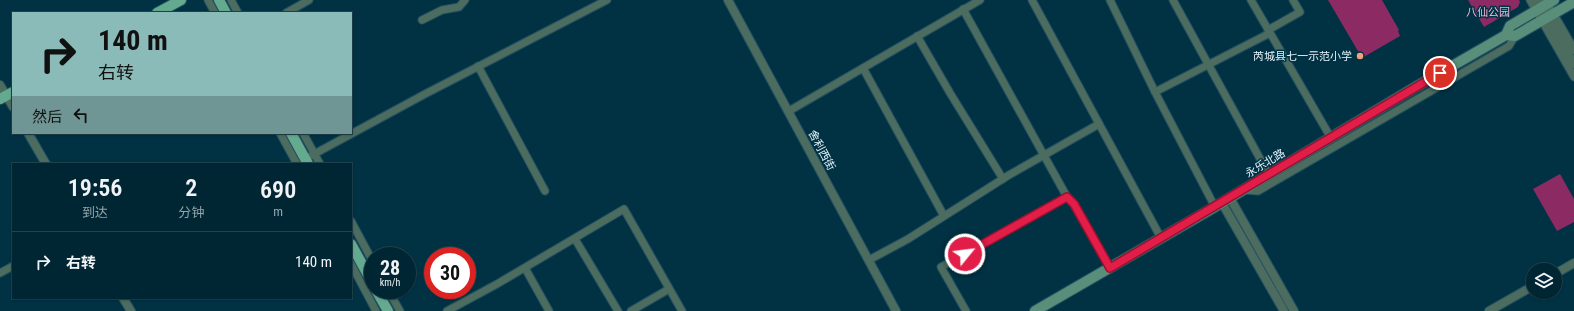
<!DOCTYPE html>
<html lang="zh">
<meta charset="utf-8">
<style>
body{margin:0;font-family:"Roboto Condensed","Noto Sans SC",sans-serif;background:#0a2e3b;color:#f1f3f6;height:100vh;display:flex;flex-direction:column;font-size:15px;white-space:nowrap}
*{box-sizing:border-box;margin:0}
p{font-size:13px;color:#95a5ac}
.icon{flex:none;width:22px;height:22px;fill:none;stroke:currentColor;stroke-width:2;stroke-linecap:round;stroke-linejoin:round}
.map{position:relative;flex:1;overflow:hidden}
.details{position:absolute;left:12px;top:163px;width:340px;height:136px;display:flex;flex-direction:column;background:#002633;border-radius:0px;box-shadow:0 1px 3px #0004,0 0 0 1px #22434e}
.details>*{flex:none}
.top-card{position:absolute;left:12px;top:12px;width:340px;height:122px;border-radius:0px;box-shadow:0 1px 3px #0004,0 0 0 1px #22434e;background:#8bbbb9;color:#111;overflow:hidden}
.controls{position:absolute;left:1526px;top:263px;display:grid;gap:8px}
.controls a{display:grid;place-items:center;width:36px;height:36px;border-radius:50%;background:#002633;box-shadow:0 1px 3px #0004,0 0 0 1px #22434e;font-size:20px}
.speed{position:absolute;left:364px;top:247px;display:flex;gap:8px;font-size:20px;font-weight:700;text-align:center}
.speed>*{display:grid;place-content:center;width:52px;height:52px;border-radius:50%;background:#002633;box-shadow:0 1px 3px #0004,0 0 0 1px #22434e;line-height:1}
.speed small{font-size:10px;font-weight:400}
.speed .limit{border:6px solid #d22;background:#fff;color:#111}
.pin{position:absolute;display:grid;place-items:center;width:34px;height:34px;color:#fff;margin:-17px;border:2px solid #fff;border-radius:50%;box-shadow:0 1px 4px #0007}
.me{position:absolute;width:44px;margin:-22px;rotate:61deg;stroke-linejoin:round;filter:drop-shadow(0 0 3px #0008)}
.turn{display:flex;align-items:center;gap:14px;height:84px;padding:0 20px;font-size:18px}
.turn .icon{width:52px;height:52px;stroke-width:2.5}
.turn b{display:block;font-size:28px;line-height:34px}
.then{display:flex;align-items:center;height:38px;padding:0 20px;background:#0003;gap:8px;font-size:15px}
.eta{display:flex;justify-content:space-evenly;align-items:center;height:68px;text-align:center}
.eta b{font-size:24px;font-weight:600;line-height:28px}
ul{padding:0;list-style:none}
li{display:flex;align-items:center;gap:12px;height:60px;padding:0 20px;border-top:1px solid #22434e}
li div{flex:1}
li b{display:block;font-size:15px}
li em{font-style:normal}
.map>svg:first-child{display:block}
.green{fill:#8c2a64}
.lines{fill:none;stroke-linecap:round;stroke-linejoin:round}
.minor-casing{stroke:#245161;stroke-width:9}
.tertiary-casing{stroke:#245161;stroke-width:10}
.secondary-casing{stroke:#245161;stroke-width:12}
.primary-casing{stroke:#245161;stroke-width:12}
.minor{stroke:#4b6c5f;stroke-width:7}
.tertiary{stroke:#4b6c5f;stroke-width:8}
.secondary{stroke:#598f7a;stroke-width:10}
.primary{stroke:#64aa8f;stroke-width:10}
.route-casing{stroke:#92132f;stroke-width:10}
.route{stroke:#e11d48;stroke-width:7}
.poi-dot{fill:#f0a27a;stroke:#003244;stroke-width:1.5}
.labels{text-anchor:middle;stroke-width:3;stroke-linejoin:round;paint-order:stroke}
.park-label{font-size:11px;fill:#f4b7d5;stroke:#003244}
.poi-label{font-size:11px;fill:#e4f3fb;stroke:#003244;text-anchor:end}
.street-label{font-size:11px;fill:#e4f3fb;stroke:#003244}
</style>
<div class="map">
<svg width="1574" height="311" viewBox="0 0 1574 311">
<rect width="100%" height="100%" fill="#003244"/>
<g class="green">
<polygon points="1328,0 1382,0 1399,30 1398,31 1400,36 1362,58"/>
<polygon points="1468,0 1519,0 1520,2 1518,7 1484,27"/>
<polygon points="1560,174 1574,199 1574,222 1557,231 1533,189"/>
</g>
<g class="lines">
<defs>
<g id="minor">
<polyline points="208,0 215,13"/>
<polyline points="231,0 238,13"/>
<polyline points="1032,0 1161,238"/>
<polyline points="1110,0 1155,92 1215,207"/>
<polyline points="1173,0 1269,175"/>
<polyline points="1251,0 1331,138"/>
<polyline points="1530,0 1574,77"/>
<polyline points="963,9 1067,197 1074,204 1110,268"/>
<polyline points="286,13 309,0"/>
<polyline points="422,20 442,10 459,7 465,0"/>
<polyline points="1268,30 1300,12 1293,0"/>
<polyline points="917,36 950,93 1003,179"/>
<polyline points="478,66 545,191"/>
<polyline points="863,68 944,216"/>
<polyline points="1155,92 1270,33"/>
<polyline points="789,111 980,0"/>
<polyline points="280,133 297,164"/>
<polyline points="303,133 320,164"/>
<polyline points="305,159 425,94 607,0"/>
<polyline points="1244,190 1258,191 1509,46 1515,36"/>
<polyline points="351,221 373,262"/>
<polyline points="575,239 618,311"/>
<polyline points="869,260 908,239 1009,175 1099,124"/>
<polyline points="351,264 376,311"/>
<polyline points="525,268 549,311"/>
<polyline points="0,273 13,266"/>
<polyline points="388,290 400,311"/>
<polyline points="447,311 497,284 624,209 682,311"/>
<polyline points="631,311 669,289"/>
<polyline points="966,311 941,267 1067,197"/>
</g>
<g id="tertiary">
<polyline points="728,0 896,311"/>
<polyline points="1537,0 1574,64"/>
<polyline points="1545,0 1574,50"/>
<polyline points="0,85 13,107"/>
<polyline points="28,133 46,164"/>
<polyline points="1230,198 1294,311"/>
<polyline points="1222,203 1284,311"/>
<polyline points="1555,274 1574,263"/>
<polyline points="123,298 131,311"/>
<polyline points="1489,311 1533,286"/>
</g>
<g id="secondary">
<polyline points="1506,35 1510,26 1554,0"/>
<polyline points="1035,311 1213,208 1414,88 1506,35 1515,36 1574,2"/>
</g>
<g id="primary">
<polyline points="219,0 226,13"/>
<polyline points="157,13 181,0"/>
<polyline points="0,99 13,92"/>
<polyline points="291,133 308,164"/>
<polyline points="351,244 373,284"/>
<polyline points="376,290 388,311"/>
</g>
</defs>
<use href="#minor" class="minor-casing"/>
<use href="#tertiary" class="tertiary-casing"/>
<use href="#secondary" class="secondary-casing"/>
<use href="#primary" class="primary-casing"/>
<use href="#minor" class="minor"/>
<use href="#tertiary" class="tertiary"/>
<use href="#secondary" class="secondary"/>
<use href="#primary" class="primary"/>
</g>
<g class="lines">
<defs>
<polyline id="route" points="965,254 1067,197 1074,204 1110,268 1440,73"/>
</defs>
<use href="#route" class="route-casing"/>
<use href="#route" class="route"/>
</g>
<circle class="poi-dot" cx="1360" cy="56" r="4"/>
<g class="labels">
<g class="park-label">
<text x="1488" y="16">八仙公园</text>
</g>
<g class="poi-label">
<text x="1352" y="60">芮城县七一示范小学</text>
</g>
<g class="street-label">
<text transform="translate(822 150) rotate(62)" y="4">舍利西街</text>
<text transform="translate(1265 163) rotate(-31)" y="4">永乐北路</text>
</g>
</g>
</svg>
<div class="controls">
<a><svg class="icon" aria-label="layers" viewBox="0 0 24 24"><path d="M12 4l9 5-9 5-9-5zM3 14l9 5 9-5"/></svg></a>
</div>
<div class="speed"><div>28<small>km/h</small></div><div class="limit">30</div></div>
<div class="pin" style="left:1440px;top:73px;background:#d93025"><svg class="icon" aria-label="arrive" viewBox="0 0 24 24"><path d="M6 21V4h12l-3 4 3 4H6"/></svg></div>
<svg class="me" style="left:965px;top:254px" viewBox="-20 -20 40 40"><circle r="17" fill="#e11d48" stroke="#fff" stroke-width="3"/><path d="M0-11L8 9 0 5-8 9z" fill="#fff"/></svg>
<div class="top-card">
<div class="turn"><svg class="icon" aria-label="right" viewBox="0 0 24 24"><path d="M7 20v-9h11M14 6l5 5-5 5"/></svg><div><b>140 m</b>右转</div></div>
<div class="then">然后<svg class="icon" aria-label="left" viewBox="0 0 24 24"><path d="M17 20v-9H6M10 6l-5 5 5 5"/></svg></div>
</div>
<section class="details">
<div class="eta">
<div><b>19:56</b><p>到达</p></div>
<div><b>2</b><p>分钟</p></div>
<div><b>690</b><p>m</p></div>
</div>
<ul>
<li><svg class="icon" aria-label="right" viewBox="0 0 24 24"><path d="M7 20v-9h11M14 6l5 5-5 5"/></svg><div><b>右转</b></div><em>140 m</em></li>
</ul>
</section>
</div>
